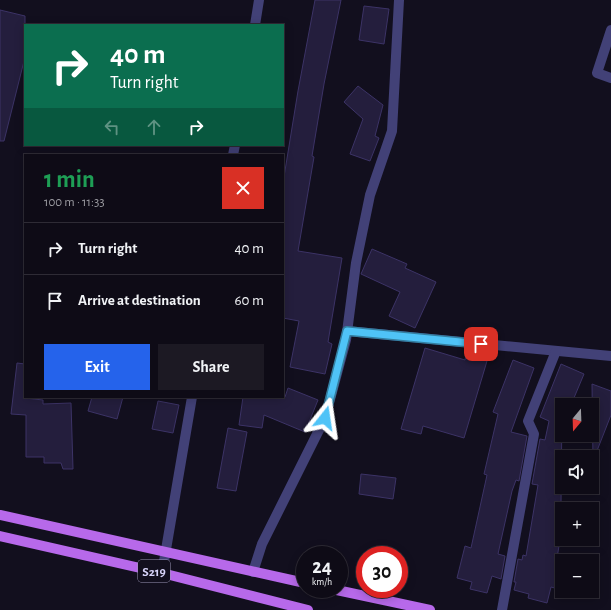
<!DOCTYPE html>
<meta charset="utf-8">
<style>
body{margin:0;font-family:"Alegreya Sans",sans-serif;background:#1c1923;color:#f1f3f6;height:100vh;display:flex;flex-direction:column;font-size:15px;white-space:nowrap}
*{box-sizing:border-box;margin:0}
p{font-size:13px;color:#9b9ba1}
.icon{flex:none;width:22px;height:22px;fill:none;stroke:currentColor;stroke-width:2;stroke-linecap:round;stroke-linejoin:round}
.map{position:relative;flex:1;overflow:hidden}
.panel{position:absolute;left:24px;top:154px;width:260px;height:244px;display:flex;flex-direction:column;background:#0e0b16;border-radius:0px;box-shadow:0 2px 10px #0003,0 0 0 1px #2e2b35}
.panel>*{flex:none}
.hud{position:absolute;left:24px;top:24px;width:260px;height:122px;border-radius:0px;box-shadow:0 2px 10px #0003,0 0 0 1px #2e2b35;background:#0b6e4f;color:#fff;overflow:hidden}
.needle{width:26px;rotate:199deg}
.tools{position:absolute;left:555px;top:398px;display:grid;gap:8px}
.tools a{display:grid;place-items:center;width:44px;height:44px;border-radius:0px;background:#0e0b16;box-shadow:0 2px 10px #0003,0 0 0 1px #2e2b35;font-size:20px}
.speed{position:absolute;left:296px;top:546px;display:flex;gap:8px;font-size:20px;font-weight:700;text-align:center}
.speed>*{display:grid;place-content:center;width:52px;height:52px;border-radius:50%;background:#0e0b16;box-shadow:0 2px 10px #0003,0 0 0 1px #2e2b35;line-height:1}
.speed small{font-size:10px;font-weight:400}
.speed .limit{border:6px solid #d22;background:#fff;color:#111}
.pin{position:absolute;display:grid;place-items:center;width:34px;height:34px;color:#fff;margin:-17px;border-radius:8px;box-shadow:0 2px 6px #0006}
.me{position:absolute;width:44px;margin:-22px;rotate:15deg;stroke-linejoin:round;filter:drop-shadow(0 0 3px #0008)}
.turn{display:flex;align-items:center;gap:14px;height:84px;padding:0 20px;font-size:18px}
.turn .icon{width:52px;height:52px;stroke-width:2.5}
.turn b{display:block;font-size:28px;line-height:34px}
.lanes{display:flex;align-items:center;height:38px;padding:0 20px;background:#0003;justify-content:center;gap:20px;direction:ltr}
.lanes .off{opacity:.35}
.round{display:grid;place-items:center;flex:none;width:42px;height:42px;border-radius:0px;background:#1c1923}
.summary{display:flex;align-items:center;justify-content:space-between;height:68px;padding:0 20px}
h1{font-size:24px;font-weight:700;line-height:30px;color:#1e9e55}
.primary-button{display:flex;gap:8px;margin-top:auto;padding:8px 20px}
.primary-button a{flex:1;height:46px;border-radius:0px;background:#2563eb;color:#fff;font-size:16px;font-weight:700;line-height:46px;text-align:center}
.primary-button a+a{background:#1c1923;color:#f1f3f6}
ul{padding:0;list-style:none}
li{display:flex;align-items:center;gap:12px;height:52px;padding:0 20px;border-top:1px solid #2e2b35}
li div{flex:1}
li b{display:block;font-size:15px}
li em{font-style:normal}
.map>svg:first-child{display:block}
.building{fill:#241e3d;stroke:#3c3366}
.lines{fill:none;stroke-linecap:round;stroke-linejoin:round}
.minor{stroke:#424177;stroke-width:10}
.major{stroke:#b769ea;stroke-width:10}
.route-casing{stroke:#337fa1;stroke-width:10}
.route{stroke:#4fc3f7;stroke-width:7}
.labels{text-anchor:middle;stroke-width:4;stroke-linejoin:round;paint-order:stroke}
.shield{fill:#120f1e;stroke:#9c98b7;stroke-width:1}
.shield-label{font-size:13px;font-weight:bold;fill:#d7d3f9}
</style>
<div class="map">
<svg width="611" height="610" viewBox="0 0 611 610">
<rect width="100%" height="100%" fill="#120f1e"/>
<g class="building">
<polygon points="315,0 341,0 324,84 312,156 314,157 298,251 342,258 328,342 332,344 325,374 290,367 299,321 283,318 283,183 298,91"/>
<polygon points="364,6 389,9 384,44 359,40"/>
<polygon points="0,10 25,16 25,57 4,141 0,141"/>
<polygon points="358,86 383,105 375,136 379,138 370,161 350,154 363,119 344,102"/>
<polygon points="372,249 407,264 405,268 436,282 415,328 389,316 400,292 361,274"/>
<polygon points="425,348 465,360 466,355 487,361 464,438 423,426 421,434 401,429"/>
<polygon points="513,360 534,368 511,432 527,436 519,481 516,480 512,491 498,554 505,556 501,579 492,576 487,593 470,589 472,582 457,578 465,546 471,548 487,475 484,474 498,414 493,412"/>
<polygon points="17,363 25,364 25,398 43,400 43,404 71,403 73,469 63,469 61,463 44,463 44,457 26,457 26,415 11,414"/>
<polygon points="561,364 584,374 571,405 562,405 561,505 562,505 562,528 556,564 562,565 562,590 551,587 547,603 528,598 529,594 514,590 516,582 514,582 518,559 522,560 523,555 526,556 538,485 532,484 540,439 545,440 549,421 540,417"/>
<polygon points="592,384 611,391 611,415 593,461"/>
<polygon points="288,388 318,400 305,432 264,415 262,428 239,425 243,397 285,397"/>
<polygon points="92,397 123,397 117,419 88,411"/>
<polygon points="158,401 179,405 173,433 152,429"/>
<polygon points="228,428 247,432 236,491 217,488"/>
<polygon points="361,474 396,478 393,499 359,494"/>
</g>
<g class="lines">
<g class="minor">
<polyline points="255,25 259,0"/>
<polyline points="611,30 597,73 611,78"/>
<polyline points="233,155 235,145"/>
<polyline points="347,331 611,356"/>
<polyline points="253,572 262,544 325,418 346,340 356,263 370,195 392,131 399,0"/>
<polyline points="162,573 192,397"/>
<polyline points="502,610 534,434 528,421 556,351"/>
</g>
<g class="major">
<polyline points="0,515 305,583"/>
<polyline points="0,536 162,573 308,610"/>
<polyline points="332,589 430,610"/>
</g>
</g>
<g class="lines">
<defs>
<polyline id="route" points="325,418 347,331 481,344"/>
</defs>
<use href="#route" class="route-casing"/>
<use href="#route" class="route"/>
</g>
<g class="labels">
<rect class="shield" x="138" y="560" width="32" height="22" rx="3"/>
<g class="shield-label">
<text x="154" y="576">S219</text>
</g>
</g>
</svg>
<div class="tools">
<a><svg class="needle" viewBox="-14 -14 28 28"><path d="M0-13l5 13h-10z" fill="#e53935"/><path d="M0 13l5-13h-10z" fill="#9b9ba1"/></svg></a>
<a><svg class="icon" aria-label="sound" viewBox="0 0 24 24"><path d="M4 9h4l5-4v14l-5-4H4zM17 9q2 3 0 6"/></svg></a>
<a>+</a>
<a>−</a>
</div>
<div class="speed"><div>24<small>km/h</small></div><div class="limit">30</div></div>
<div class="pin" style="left:481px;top:344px;background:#d93025"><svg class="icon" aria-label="arrive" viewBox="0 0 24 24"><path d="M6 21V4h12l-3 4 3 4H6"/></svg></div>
<svg class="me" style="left:325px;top:418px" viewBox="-20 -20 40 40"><path d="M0-17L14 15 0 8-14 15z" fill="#4fc3f7" stroke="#fff" stroke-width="4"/></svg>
<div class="hud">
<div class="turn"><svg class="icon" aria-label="right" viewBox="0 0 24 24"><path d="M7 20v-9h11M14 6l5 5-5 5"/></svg><div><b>40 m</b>Turn right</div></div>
<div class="lanes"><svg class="icon off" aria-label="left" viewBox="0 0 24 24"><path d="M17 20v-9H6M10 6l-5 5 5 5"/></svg><svg class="icon off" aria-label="ahead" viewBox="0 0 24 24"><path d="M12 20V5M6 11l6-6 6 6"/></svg><svg class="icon" aria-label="right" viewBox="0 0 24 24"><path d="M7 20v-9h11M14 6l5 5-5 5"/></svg></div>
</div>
<section class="panel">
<div class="summary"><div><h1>1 min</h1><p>100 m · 11:33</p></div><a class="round" style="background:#d93025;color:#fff"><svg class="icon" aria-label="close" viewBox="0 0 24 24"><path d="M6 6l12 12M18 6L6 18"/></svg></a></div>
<ul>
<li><svg class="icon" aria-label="right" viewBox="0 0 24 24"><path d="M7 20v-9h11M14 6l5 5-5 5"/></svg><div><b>Turn right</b></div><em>40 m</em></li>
<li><svg class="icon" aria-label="arrive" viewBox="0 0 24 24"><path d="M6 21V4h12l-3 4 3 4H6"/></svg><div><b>Arrive at destination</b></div><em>60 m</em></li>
</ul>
<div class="primary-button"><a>Exit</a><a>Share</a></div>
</section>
</div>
